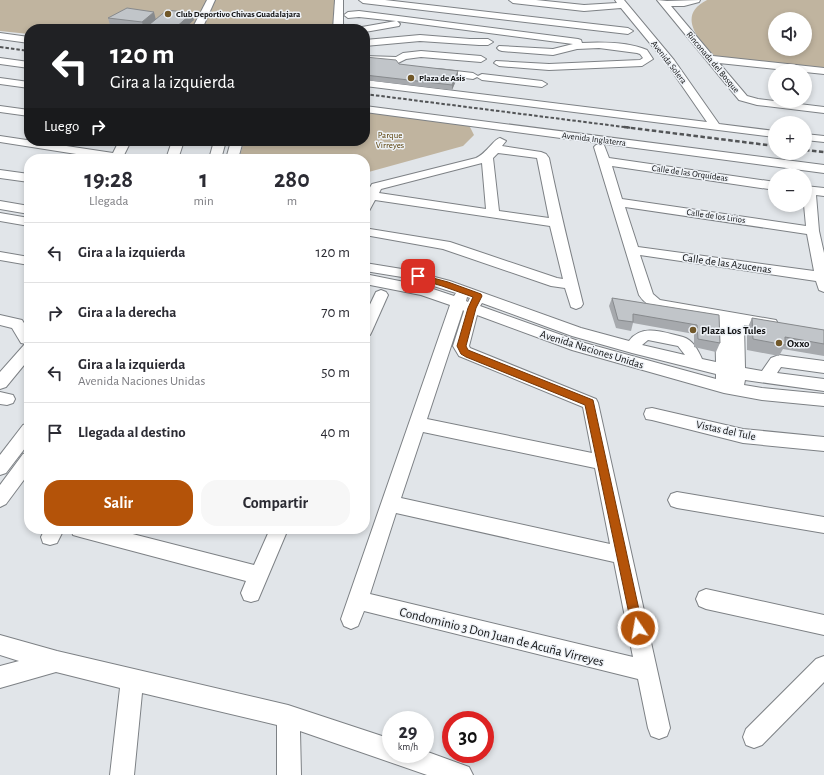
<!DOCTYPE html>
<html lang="es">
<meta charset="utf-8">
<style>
body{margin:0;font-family:"Alegreya Sans",sans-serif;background:#f7f7f7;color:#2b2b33;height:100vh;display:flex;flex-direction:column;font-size:15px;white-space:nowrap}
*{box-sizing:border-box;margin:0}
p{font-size:13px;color:#7c7c81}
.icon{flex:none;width:22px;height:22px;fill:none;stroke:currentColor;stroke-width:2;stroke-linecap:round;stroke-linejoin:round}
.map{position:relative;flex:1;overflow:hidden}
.drawer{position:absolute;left:24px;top:154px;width:346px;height:380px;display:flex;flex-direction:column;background:#fff;border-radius:16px;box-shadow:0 2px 6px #0003}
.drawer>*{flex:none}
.top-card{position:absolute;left:24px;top:24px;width:346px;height:122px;border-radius:16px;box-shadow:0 2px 6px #0003;background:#202124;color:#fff;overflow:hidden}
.tools{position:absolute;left:768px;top:12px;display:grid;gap:8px}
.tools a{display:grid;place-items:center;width:44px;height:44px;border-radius:50%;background:#fff;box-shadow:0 2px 6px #0003;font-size:20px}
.speed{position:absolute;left:382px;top:711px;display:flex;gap:8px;font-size:20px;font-weight:700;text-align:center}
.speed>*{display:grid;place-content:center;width:52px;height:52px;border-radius:50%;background:#fff;box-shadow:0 2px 6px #0003;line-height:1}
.speed small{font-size:10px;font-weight:400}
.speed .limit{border:6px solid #d22;background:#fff;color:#111}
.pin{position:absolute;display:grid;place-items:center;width:34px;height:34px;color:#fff;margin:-17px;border-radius:8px;box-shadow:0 2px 6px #0006}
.me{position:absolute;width:44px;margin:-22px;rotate:348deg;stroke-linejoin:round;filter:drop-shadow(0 0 3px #0008)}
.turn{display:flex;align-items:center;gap:14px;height:84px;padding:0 20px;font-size:18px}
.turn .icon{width:52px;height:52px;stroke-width:2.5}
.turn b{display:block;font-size:28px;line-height:34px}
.then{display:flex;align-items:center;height:38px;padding:0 20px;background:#0003;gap:8px;font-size:15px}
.eta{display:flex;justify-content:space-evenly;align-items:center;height:68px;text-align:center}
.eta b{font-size:24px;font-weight:700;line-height:28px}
.cta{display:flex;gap:8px;margin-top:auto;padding:8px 20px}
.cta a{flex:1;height:46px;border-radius:16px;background:#b45309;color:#fff;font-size:16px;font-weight:700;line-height:46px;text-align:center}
.cta a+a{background:#f7f7f7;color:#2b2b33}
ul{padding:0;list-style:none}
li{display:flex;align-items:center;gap:12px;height:60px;padding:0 20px;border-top:1px solid #e1e1e2}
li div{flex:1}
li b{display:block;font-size:15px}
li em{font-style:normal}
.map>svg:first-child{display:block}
.green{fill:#c0b49f;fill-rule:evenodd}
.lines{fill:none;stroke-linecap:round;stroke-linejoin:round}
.minor-casing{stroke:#7d8185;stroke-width:2}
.minor{fill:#fff;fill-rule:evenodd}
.rail-far1{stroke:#525456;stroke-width:2;stroke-dasharray:3.5 2;stroke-linecap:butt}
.rail{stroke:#525456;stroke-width:2.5;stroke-dasharray:4.5 2.5;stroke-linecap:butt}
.wall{fill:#a6a9ad}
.shaded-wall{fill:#878a8d}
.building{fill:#c1c5c9;stroke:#878a8d}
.route{fill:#b45309;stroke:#753606}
.poi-dot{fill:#715829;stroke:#eef2f7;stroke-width:1.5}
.labels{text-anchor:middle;stroke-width:3;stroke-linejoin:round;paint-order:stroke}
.far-poi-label{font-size:9px;font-weight:bold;fill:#101112;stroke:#eef2f7;text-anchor:start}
.far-street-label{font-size:9px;fill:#101112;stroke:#eef2f7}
.far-park-label{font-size:9px;fill:#553b01;stroke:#eef2f7}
.street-label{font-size:11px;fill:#101112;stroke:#eef2f7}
.poi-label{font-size:11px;font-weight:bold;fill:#101112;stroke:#eef2f7;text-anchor:start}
.near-street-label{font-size:13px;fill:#101112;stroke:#eef2f7}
</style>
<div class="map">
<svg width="824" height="775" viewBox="0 0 824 775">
<rect width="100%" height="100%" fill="#e1e5e9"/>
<g class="green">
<polygon points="0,0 337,0 335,29 29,29 29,34 0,31"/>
<path d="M707,0h117v71l-107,-13c-17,-16 -42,-42 -10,-58zM775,19h30v30h-30z"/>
<polygon points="365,112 469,125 474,135 463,146 365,173 365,159 239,159 244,141 365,141"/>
</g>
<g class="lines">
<defs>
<g id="minor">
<polygon points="207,0 215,0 202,29 192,29"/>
<polygon points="335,0 343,0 343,29 333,29"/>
<polygon points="359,0 385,0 628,28 633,31 628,34 363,3"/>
<polygon points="509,0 536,0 584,5 617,3 615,0 624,0 674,60 719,124 775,131 775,137 365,86 365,80 707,122 667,64 621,8 584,11 513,3"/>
<polygon points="657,0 667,1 700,0 699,2 684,6 671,6 713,56 824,68 824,74 719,63 747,96 758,99 824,107 824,113 757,105 739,100"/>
<path d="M359,11l219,28 3,1 1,3c21,-1 46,-1 65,7l6,9 -11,7 -93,4 -50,-4 -5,-3 2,-2 53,3 91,-4 3,-2 -3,-4 -3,-1 -38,-5 -22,1 -24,6 -51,-4 -3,-1 -2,-2 2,-2 54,3 20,-5 -176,-23 3,3 -1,2 -34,6v-3h-5l2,-2 34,-6 -37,-4 -11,1 -4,-3 4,-3z"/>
<polygon points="0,33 29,37 29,43 0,39"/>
<polygon points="420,35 470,39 488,39 493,42 488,45 479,45 420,41 365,46 365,40"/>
<polygon points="421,51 481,56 486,59 481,62 421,57 406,59 398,63 365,62 365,56 396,57 403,53"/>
<polygon points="0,58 29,62 29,68 0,64"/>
<polygon points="438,69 473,73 478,76 482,74 542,81 547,84 542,87 482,80 477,77 473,79 434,74 433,72 434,70"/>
<polygon points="0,78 29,82 29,88 0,84"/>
<polygon points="0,106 29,110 29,116 0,112"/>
<polygon points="365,106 824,165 824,173 365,112"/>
<polygon points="805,134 824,136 824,142 805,140"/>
<polygon points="0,136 113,153 119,141 131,141 122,159 108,159 0,142"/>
<path d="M500,138l6,3 -4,5 39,6 5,2 3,4c10,49 22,98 34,146l-2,3 -5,2 -5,-2 -6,-19 -14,-2 -108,-37 -78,-14v-5l5,-1 80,13 107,36 6,1 -13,-53 -175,-26 -6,11 -4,1v-16l7,-12 104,-26c11,-5 18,-19 24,-20zM498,153l39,5 12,60 -50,-7 -6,-53zM482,163l4,46 -107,-16 2,-4z"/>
<polygon points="172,141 184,141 178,159 166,159"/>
<polygon points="214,141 226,141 221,159 209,159"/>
<polygon points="231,141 243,141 238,159 226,159"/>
<path d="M600,144l4,1 5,13 166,24v8l-163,-24 10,33 184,27 -2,-21 1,-19 19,2v8l-8,-1 3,36 5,22v39l-5,-2 -3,-9 -176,-26 13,39 7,6 116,20 2,4 -2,4 -5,1 -27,-4 1,43 17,3 9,-13 8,-3 45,6v12l-43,-6 -4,6 47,6v12l-79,-11 -1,5 18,3 62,6v12l-62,-6 -38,-7 -152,-43 -95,-35 -8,31 1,2 126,51 2,4 72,325 -3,8 -8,3 -8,-3 -3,-8 -10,-49 -274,-68 -6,15 -7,3 -7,-3 -3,-7 109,-314 -29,-10 -56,-11v-10l59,12 30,10 2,-3 -48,-15 -43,-7v-8l43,7 42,11 131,47 48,13c13,-18 36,-8 54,-4 10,3 15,13 19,22l14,3 -1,-42c-23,-4 -63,-4 -76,-25l-45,-148 2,-2zM625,207l182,27 7,37 -176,-24zM467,297l3,1 -2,4 -2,-1zM482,303l90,33 60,17 84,21v5l-135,-37 -101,-36zM463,310l1,1 -11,35 6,10 124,51 9,46 -165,-34zM648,340l30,6 7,9 -43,-10zM423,432l172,36 15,76 -209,-46zM396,513l218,49 19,95 -263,-63z"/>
<polygon points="0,170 29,174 29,182 0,178"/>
<polygon points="0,201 29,206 29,214 0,209"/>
<polygon points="0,213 29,218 29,226 0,221"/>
<polygon points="0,252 29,257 29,265 0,260"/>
<polygon points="381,290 386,292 388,295 372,331 370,335 365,336 365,315 376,292"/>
<polygon points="0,315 22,320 29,331 29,359 6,387 0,389 0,372 24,345 26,344 21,343 12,328 0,325"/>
<polygon points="0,392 13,395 15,399 13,403 7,405 0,404"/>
<polygon points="652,408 743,429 824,437 824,451 743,443 652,420 646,419 644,414 646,409"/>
<polygon points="29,423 29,443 6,473 0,475 0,455 23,425"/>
<polygon points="29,452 29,473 6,504 0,507 0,485 23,454"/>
<polygon points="677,492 824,517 824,533 677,508 671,506 668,500 671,494"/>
<polygon points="45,529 64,529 57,543 50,545 43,543 41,537"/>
<polygon points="71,529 113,529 254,565 270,529 288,529 258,600 251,602 244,600 241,593 246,581 80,537 73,535"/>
<polygon points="706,589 824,615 824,635 706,609 699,606 696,599 699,592"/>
<polygon points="0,635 57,651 288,705 391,739 391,754 425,754 425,751 469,767 473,775 427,775 300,731 301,775 277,775 277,725 142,693 134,775 110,775 120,688 56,672 0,688 0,666 19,661 0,655"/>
<polygon points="824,656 824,682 762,745 754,748 746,745 743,737 746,729 816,659"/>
</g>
</defs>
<use href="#minor" class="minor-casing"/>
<use href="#minor" class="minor"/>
<g class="rail-far1">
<polyline points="0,47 29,51"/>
<polyline points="365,94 632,128"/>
</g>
<g class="rail">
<polyline points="624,127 775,146"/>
<polyline points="805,150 824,152"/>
</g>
</g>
<g class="wall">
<polygon points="192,13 194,20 144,29 110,25 108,18 156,19"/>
<polygon points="365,57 399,64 458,76 452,90 365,80"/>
<polygon points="612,298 719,315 720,343 716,352 694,347 694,334 633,323 631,331 616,328 609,306"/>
<polygon points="752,318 824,330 824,356 783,349 779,356 747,350 747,329"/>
</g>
<g class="shaded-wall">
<polygon points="154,12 156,20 144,29 142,22"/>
<polygon points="192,13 194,20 184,29 174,29"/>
<polygon points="458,71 458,76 452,90 452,85"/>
</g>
<g class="building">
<polygon points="127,8 154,12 142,22 108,18"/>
<polygon points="167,10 192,13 174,29 144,29"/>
<polygon points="365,57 396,60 399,64 458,71 452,85 365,75"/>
<polygon points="612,298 719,315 720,343 698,339 697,325 633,314 633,322 618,320"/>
<polygon points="752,318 824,330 824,344 785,337 785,345 753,339"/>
</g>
<polygon class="route" points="418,274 448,282 481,294 482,296 476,308 466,346 468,350 593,400 643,628 642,632 638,633 633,632 632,628 585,405 466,357 461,354 457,346 468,308 473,297 442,286 415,278 414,276"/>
<g class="poi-dot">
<circle cx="168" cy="14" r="4"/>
<circle cx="411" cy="78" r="4"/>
<circle cx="693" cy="330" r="4"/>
<circle cx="779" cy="343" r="4"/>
</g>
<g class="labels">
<g class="far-poi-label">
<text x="176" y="17">Club Deportivo Chivas Guadalajara</text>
<text x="419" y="81">Plaza de Asis</text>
</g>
<g class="far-street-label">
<text transform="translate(669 62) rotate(52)" y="3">Avenida Solera</text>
<text transform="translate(713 62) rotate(50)" y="3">Rinconada del Bosque</text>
<text transform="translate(594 139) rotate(7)" y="3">Avenida Inglaterra</text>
<text transform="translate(690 173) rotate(8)" y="3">Calle de las Orquídeas</text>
<text transform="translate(716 216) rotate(8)" y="3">Calle de los Lirios</text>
</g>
<g class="far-park-label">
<text x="390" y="138">Parque<tspan x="390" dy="10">Virreyes</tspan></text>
</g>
<g class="street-label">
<text transform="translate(727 263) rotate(8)" y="4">Calle de las Azucenas</text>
<text transform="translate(592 349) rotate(17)" y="4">Avenida Naciones Unidas</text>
<text transform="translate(726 430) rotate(12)" y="4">Vistas del Tule</text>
</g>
<g class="poi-label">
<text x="701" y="334">Plaza Los Tules</text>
<text x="787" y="347">Oxxo</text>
</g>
<g class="near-street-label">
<text transform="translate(502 636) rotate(14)" y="5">Condominio 3 Don Juan de Acuña Virreyes</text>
</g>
</g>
</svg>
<div class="tools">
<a><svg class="icon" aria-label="sound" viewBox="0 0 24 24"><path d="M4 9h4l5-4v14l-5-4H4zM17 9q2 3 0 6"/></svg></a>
<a><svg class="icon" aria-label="search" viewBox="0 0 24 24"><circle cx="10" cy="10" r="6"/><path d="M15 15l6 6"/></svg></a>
<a>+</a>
<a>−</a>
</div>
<div class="speed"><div>29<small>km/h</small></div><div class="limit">30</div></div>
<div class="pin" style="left:418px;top:276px;background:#d93025"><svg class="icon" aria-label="arrive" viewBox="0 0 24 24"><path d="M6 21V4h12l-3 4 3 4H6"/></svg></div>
<svg class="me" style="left:638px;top:628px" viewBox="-20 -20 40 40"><circle r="17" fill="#b45309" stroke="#fff" stroke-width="3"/><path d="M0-11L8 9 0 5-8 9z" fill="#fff"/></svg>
<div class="top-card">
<div class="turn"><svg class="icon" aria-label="left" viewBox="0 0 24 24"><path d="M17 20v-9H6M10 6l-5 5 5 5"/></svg><div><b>120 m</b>Gira a la izquierda</div></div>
<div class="then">Luego<svg class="icon" aria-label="right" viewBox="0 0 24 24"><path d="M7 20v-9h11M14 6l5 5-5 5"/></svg></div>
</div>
<section class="drawer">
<div class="eta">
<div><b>19:28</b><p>Llegada</p></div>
<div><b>1</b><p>min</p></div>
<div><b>280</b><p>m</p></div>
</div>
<ul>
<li><svg class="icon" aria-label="left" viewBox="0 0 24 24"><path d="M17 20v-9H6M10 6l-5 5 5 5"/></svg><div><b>Gira a la izquierda</b></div><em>120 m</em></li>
<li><svg class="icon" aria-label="right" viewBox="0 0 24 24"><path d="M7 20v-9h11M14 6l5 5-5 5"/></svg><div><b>Gira a la derecha</b></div><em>70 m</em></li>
<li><svg class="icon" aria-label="left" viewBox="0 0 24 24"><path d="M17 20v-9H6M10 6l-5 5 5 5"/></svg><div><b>Gira a la izquierda</b><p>Avenida Naciones Unidas</p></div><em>50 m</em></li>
<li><svg class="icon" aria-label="arrive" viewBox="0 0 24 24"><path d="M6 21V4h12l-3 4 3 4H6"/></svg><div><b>Llegada al destino</b></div><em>40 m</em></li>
</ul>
<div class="cta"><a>Salir</a><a>Compartir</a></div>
</section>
</div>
